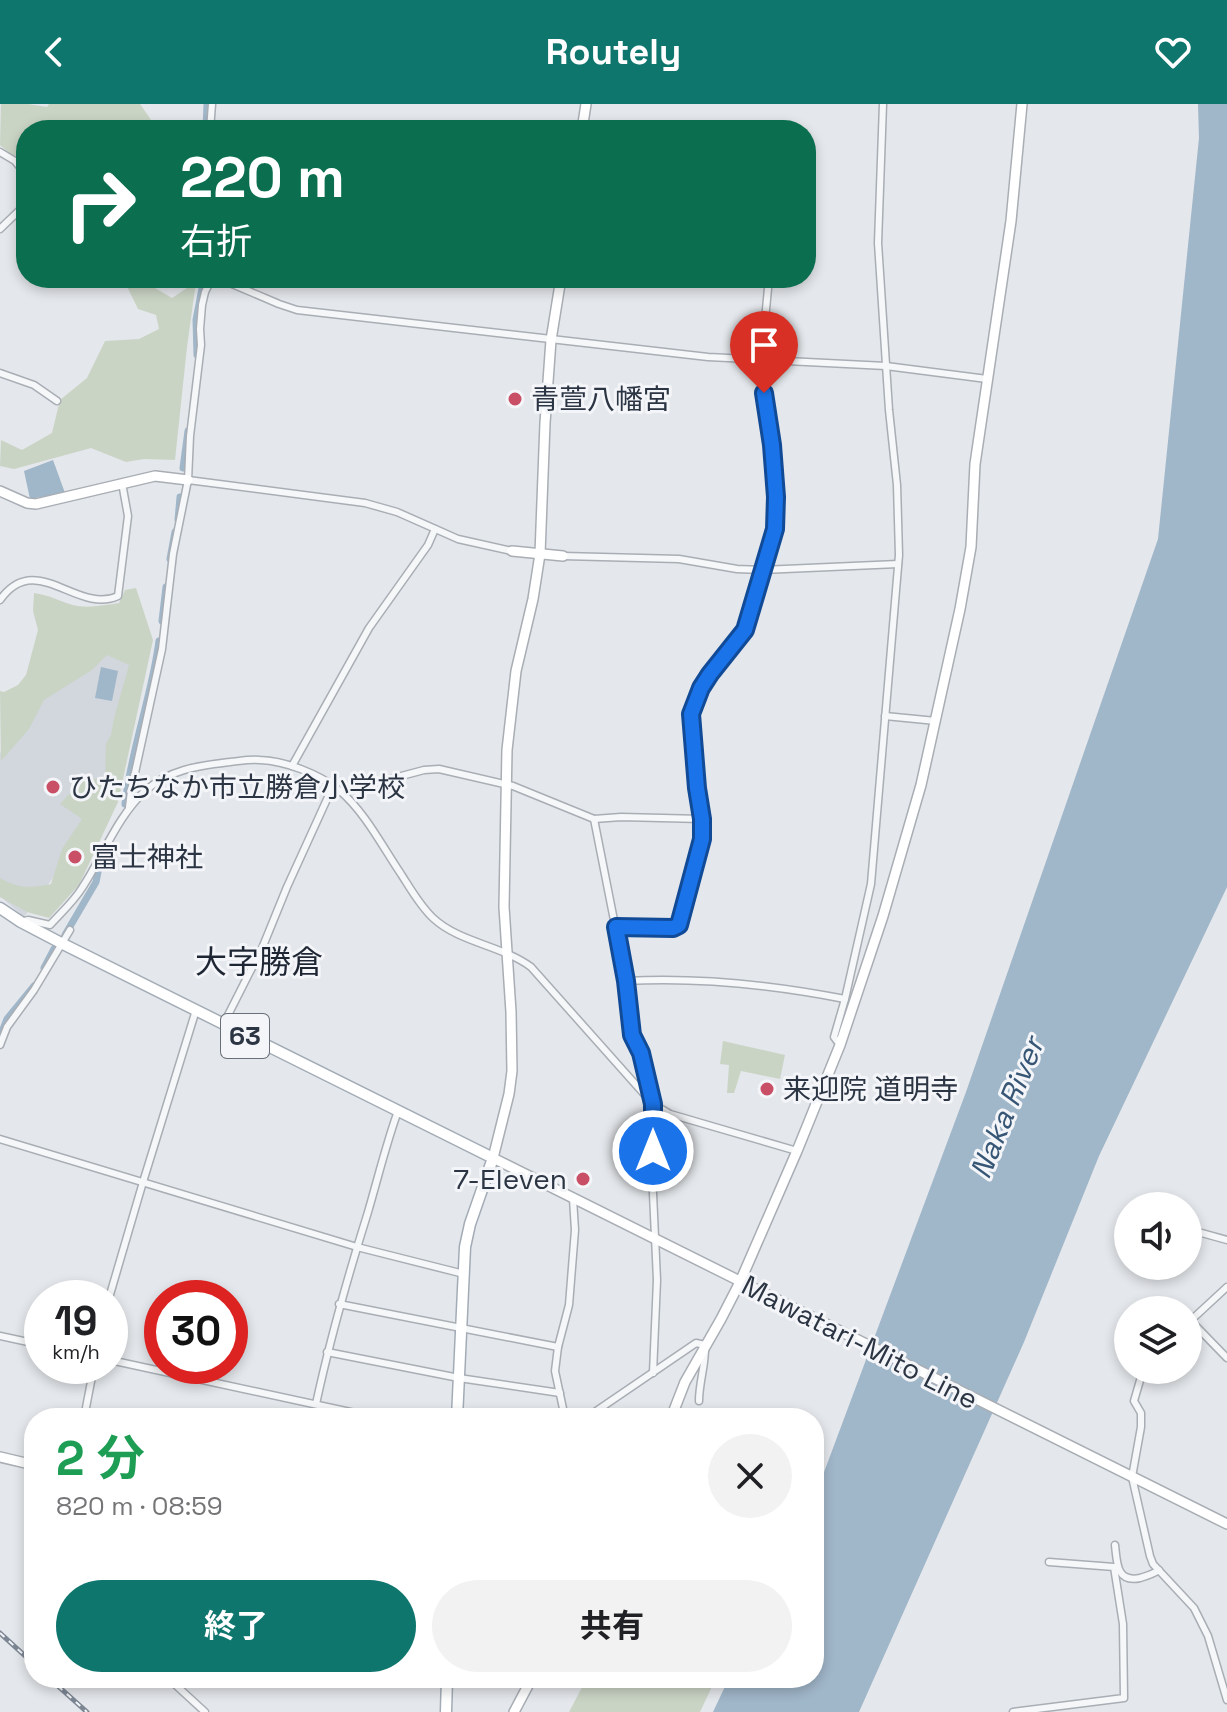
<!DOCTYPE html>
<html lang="ja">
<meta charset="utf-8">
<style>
body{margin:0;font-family:"Space Grotesk","Noto Sans JP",sans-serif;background:#f2f2f2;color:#202124;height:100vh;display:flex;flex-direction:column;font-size:30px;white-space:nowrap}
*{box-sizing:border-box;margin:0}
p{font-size:26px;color:#757577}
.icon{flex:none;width:44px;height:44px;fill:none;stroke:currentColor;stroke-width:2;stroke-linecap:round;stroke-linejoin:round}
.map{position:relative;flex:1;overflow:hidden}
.details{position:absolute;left:24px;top:1304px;width:800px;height:280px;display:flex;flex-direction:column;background:#fff;border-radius:32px;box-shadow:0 4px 12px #0003}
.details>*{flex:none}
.top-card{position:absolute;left:16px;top:16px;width:800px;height:168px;border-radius:32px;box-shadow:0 4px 12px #0003;background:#0b6e4f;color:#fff;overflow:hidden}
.controls{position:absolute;left:1114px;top:1088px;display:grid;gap:16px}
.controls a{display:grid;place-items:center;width:88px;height:88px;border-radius:50%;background:#fff;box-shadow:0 4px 12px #0003;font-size:40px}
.speed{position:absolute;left:24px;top:1176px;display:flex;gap:16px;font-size:40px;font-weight:700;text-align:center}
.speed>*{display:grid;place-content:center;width:104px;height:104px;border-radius:50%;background:#fff;box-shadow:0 4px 12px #0003;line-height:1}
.speed small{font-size:20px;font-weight:400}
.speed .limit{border:12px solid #d22;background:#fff;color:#111}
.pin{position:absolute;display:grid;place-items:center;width:68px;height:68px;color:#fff;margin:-82px -34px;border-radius:50% 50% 50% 0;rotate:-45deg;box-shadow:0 0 8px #0007}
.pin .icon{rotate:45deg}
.me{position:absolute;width:88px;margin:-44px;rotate:0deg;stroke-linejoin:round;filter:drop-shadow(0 0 6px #0008)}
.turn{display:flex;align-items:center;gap:28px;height:168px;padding:0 32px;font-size:36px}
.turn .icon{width:104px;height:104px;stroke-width:2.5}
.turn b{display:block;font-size:56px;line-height:68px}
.round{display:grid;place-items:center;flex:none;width:84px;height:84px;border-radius:42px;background:#f2f2f2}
.head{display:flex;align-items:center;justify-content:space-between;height:136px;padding:0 32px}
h1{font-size:48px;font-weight:700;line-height:60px;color:#1e9e55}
.cta{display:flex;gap:16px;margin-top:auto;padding:16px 32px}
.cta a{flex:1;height:92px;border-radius:48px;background:#0f766e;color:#fff;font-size:32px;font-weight:700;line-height:92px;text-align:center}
.cta a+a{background:#f2f2f2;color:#202124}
header{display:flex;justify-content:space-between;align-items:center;height:104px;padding:0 32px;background:#0f766e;color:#fff;font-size:36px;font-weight:700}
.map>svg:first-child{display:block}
.built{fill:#d2d6dd}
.green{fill:#cad4c5}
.water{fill:#a0b6c9}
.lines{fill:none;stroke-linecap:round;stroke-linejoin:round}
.canal{stroke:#a0b6c9;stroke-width:7}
.street-casing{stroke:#a9aeb5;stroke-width:9}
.secondary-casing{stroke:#a9aeb5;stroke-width:12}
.primary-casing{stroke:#a3acb6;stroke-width:13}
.street{stroke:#f6f7f9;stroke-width:6}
.secondary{stroke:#fff;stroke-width:9}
.primary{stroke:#fff;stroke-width:10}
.rail-casing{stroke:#7d8794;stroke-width:5}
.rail{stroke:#f3f5f8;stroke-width:2;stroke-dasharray:6;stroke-linecap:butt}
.route-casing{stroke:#114b97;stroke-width:20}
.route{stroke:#1a73e8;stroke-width:14}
.poi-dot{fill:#c94f67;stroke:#f3f5f8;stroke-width:3}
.labels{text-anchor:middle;stroke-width:6;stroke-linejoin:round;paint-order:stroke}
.shield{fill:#f3f5f8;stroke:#686f79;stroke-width:2}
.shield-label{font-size:26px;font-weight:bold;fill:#2c3543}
.poi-label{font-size:28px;fill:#2c3543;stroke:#f3f5f8;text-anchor:start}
.street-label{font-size:28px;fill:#2c3543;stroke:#f3f5f8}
.water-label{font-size:30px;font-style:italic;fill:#375675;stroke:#f3f5f8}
.quarter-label{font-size:32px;fill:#1e2634;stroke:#f3f5f8}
</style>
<header><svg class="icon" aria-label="back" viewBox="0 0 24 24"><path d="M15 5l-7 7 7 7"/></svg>Routely<svg class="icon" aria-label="heart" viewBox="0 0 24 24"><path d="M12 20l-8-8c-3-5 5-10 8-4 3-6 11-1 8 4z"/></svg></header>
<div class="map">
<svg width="1227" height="1608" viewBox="0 0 1227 1608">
<rect width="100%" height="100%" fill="#e4e7eb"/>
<polygon class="built" points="100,545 143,562 94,718 24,813 0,792 0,649 38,594"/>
<g class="green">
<polygon points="1,0 28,0 47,3 49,0 140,0 158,26 26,26 26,64 0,41"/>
<polygon points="123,174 138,174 172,194 196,178 187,243 175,356 144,355 126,358 91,344 14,365 0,362 1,336 22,346 52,329 60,296 87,274 105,237 139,235 159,225 156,211 138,205"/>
<path d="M136,484l17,52 -35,162 -39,83 -30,33 -22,-6 -27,-15v-19c19,11 30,10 51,6l11,-35 20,-30 -22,-15 22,-24 23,-2 1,-34 5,-9 3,-17 15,-53 -22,-10 -15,15 -48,30 -15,29 -28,32 -1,-70 4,1 14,-7 8,-10 12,-45 -5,-19 1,-18c15,2 25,8 39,12 14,4 32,0 46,-2l6,-13z"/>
<polygon points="723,937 785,951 780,975 741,967 734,989 727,989 729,961 720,960"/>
<polygon points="587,1574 716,1574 700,1608 569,1608"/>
</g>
<g class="water">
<polygon points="1198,0 1227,0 1227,783 1099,1052 1024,1238 859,1608 713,1608 729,1574 814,1574 814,1395 966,988 1158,435 1199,34"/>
<polygon points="53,356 65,389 30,395 24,367"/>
<polygon points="101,563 118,567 112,597 95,594"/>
</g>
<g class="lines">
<g class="canal">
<polyline points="206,26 207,0"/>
<polyline points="197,251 196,216 204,174"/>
<polyline points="183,364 188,327"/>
<polyline points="178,416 180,393"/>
<polyline points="170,455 175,428"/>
<polyline points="162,517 166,483"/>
<path d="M125,700c6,-55 27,-108 34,-163"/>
<polyline points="65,831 96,778 99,763"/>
<polyline points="44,864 54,845"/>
<polyline points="0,933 7,915 34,882"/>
</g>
<defs>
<g id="street">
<polyline points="210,26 212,0"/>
<polyline points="0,48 15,57 26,71"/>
<polyline points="0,125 26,100"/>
<polyline points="218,174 279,200 297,206 708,253 886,262 987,275"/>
<polyline points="0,269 34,281 57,297"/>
<polyline points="188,376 365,399 397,408 458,435 512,447"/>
<polyline points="563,452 679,455 737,465 762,466 898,460"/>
<path d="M0,496c36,-51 77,15 118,-4l10,-80 -6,-33"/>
<polyline points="885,612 936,617"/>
<polyline points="292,662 369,524 428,441 435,425"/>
<polyline points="341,688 424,666 439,665 513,682 594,715 621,713 702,715"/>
<polyline points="129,703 131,687 162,545 173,450 188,376 190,332 201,241 200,225 202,201 205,188 212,174"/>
<polyline points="594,715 626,877 632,931 641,949 653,1000 652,1068 657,1176 653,1269"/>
<path d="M21,818l7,-2 22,5c11,-12 24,-24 32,-37 21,-32 35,-71 63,-97 25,-22 53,-25 85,-29 10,-1 20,-3 30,-2 26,1 59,14 79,30 26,22 43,56 62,84 9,14 19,32 32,44 27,25 68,27 98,49l122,137 17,10 127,37"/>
<polyline points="616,823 673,824 679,821 702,735 702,715 697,684 691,610 701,584 710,570 745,526 775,425 776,393 772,341 761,257 769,174"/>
<path d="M626,877c74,-4 147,4 219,18"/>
<polyline points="223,921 263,842 287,783 333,682"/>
<polyline points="0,941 7,923 34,886 70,826"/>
<polyline points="840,941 834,933 845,895 871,780 899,451 897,381 889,306 878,139 883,0"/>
<polyline points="0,1035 357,1143 464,1170"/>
<polyline points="1198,1128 1227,1136"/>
<polyline points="109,1194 143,1078 196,906"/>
<polyline points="339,1200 558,1243"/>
<polyline points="1191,1217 1227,1254"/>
<polyline points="1188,1219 1227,1183"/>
<polyline points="0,1232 42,1241"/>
<polyline points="327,1248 459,1274 560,1289"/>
<polyline points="110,1256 378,1314"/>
<polyline points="1143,1266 1134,1297 1141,1309 1141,1323 1132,1373 1150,1452 1153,1460 1194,1504 1208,1532 1227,1596"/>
<path d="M316,1300c14,-65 32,-128 52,-192 10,-34 18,-68 30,-101"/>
<polyline points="84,1314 94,1262"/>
<polyline points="565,1314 555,1267 558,1243 569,1201 575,1126 573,1095"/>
<path d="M586,1314l110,-75 9,2c1,19 -6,37 -6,56"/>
<path d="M1115,1441c2,17 1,38 25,33 7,-2 13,-4 19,-8"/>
<polyline points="168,1574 205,1608"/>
<polyline points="1013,1608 1124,1594 1123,1520 1114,1463 1049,1458"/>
</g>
<g id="secondary">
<polyline points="582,26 586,0"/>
<polyline points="561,174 551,236 545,319 540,450 533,495 516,567 507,646 504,803 511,908 512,967 509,990 493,1054 1227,1420"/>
<polyline points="0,387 27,399 36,400 155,372 188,376"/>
<polyline points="512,447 563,452"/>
<polyline points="671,1314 685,1278 721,1215 740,1178 797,1047 840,941 883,812 921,681 960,505 971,443 975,360 1011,117 1022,0"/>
<polyline points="0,1353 34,1361"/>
<polyline points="514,1608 532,1574"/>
</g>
<g id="primary">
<polyline points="0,804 21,818 63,840 493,1054 470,1120 465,1143 457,1314"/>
<polyline points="446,1608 447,1574"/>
</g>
</defs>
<use href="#street" class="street-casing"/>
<use href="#secondary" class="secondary-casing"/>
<use href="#primary" class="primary-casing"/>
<use href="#street" class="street"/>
<use href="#secondary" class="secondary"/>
<use href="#primary" class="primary"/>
<defs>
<g id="rail">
<polyline points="0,1529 34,1560"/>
<polyline points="49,1574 87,1608"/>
</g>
</defs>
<use href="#rail" class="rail-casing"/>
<use href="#rail" class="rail"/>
</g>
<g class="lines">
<defs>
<polyline id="route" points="653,1047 653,1000 641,949 632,931 626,877 616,823 673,824 679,821 702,735 702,715 697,684 691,610 701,584 710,570 745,526 775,425 776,393 772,341 764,289"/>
</defs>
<use href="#route" class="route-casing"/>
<use href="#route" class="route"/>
</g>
<g class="poi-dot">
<circle cx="515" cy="295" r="8"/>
<circle cx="53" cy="683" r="8"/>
<circle cx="75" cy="753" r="8"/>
<circle cx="767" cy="985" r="8"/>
<circle cx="583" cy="1075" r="8"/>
</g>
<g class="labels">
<rect class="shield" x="221" y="910" width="48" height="44" rx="6"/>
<g class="shield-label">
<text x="245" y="941">63</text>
</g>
<g class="poi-label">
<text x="531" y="305">青萱八幡宮</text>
<text x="69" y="693">ひたちなか市立勝倉小学校</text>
<text x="91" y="763">富士神社</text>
<text x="783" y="995">来迎院 道明寺</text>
<text x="567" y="1085" text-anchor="end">7-Eleven</text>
</g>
<g class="street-label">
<text transform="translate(860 1238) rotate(27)" y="10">Mawatari-Mito Line</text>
</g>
<g class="water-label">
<text transform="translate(1007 1004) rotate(-68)" y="10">Naka River</text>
</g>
<g class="quarter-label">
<text x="259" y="869">大字勝倉</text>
</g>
</g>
</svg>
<div class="controls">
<a><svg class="icon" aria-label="sound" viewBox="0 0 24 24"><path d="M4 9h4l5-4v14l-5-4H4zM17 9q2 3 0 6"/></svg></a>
<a><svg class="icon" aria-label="layers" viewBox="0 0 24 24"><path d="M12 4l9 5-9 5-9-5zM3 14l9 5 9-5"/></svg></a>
</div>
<div class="speed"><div>19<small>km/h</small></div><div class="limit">30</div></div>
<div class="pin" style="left:764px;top:289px;background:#d93025"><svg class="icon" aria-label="arrive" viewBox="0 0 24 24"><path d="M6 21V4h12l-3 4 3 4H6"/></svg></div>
<svg class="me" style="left:653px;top:1047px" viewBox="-20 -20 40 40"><circle r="17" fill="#1a73e8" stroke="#fff" stroke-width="3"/><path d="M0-11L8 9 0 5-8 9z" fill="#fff"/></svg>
<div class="top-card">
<div class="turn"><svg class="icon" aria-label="right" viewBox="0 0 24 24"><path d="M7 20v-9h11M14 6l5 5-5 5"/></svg><div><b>220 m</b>右折</div></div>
</div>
<section class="details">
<div class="head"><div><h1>2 分</h1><p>820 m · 08:59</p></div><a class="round"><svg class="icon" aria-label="close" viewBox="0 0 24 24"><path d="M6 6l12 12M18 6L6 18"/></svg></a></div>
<div class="cta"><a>終了</a><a>共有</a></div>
</section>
</div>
